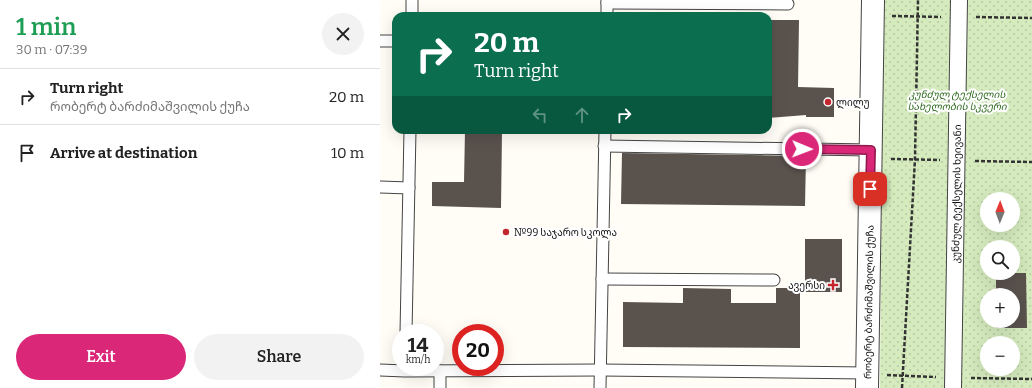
<!DOCTYPE html>
<meta charset="utf-8">
<style>
body{margin:0;font-family:Bitter,"Noto Sans Georgian",serif;background:#f2f2f2;color:#222;height:100vh;display:flex;flex-direction:column;font-size:15px;white-space:nowrap}
*{box-sizing:border-box;margin:0}
p{font-size:13px;color:#767676}
.icon{flex:none;width:22px;height:22px;fill:none;stroke:currentColor;stroke-width:2;stroke-linecap:round;stroke-linejoin:round}
.map{position:relative;flex:1;overflow:hidden}
.details{display:flex;flex-direction:column;background:#fff;width:380px}
.details>*{flex:none}
.hud{position:absolute;left:12px;top:12px;width:380px;height:122px;border-radius:12px;box-shadow:0 4px 16px #0002;background:#0b6e4f;color:#fff;overflow:hidden}
.needle{width:26px;rotate:1deg}
.fabs{position:absolute;left:600px;top:192px;display:grid;gap:8px}
.fabs a{display:grid;place-items:center;width:40px;height:40px;border-radius:50%;background:#fff;box-shadow:0 4px 16px #0002;font-size:20px}
.speed{position:absolute;left:12px;top:324px;display:flex;gap:8px;font-size:20px;font-weight:700;text-align:center}
.speed>*{display:grid;place-content:center;width:52px;height:52px;border-radius:50%;background:#fff;box-shadow:0 4px 16px #0002;line-height:1}
.speed small{font-size:10px;font-weight:400}
.speed .limit{border:6px solid #d22;background:#fff;color:#111}
.pin{position:absolute;display:grid;place-items:center;width:34px;height:34px;color:#fff;margin:-17px;border-radius:8px;box-shadow:0 2px 6px #0006}
.me{position:absolute;width:44px;margin:-22px;rotate:91deg;stroke-linejoin:round;filter:drop-shadow(0 0 3px #0008)}
.turn{display:flex;align-items:center;gap:14px;height:84px;padding:0 16px;font-size:18px}
.turn .icon{width:52px;height:52px;stroke-width:2.5}
.turn b{display:block;font-size:28px;line-height:34px}
.lanes{display:flex;align-items:center;height:38px;padding:0 16px;background:#0003;justify-content:center;gap:20px;direction:ltr}
.lanes .off{opacity:.35}
.round{display:grid;place-items:center;flex:none;width:42px;height:42px;border-radius:21px;background:#f2f2f2}
.summary{display:flex;align-items:center;justify-content:space-between;height:68px;padding:0 16px}
h1{font-size:24px;font-weight:600;line-height:30px;color:#1e9e55}
.action{display:flex;gap:8px;margin-top:auto;padding:8px 16px}
.action a{flex:1;height:46px;border-radius:24px;background:#db2777;color:#fff;font-size:16px;font-weight:600;line-height:46px;text-align:center}
.action a+a{background:#f2f2f2;color:#222}
ul{padding:0;list-style:none}
li{display:flex;align-items:center;gap:12px;height:56px;padding:0 16px;border-top:1px solid #e0e0e0}
li div{flex:1}
li b{display:block;font-size:15px}
li em{font-style:normal}
main{display:flex;flex:1;min-height:0}
.map>svg:first-child{display:block}
.park{fill:url(#park-dots);fill-rule:evenodd}
.building{fill:#5a524d}
.lines{fill:none;stroke-linecap:round;stroke-linejoin:round}
.service-casing{stroke:#444;stroke-width:13}
.pedestrian-casing{stroke:#444;stroke-width:18}
.tertiary-casing{stroke:#444;stroke-width:24}
.path{stroke:#333;stroke-width:2.5;stroke-dasharray:4 2;stroke-linecap:butt}
.service{stroke:#fff;stroke-width:11}
.pedestrian{stroke:#fff;stroke-width:16}
.tertiary{stroke:#fff;stroke-width:22}
.route-casing{stroke:#8e194d;stroke-width:10}
.route{stroke:#db2777;stroke-width:7}
.poi-dot{fill:#c4262e;stroke:#fff;stroke-width:1.5}
.labels{text-anchor:middle;stroke-width:4;stroke-linejoin:round;paint-order:stroke}
.park-label{font-size:10px;font-style:italic;fill:#2f6b1f;stroke:#fff}
.poi-label{font-size:10px;fill:#111;stroke:#fff;text-anchor:start}
.street-label{font-size:10px;fill:#111;stroke:#fff}
</style>
<main>
<section class="details">
<div class="summary"><div><h1>1 min</h1><p>30 m · 07:39</p></div><a class="round"><svg class="icon" aria-label="close" viewBox="0 0 24 24"><path d="M6 6l12 12M18 6L6 18"/></svg></a></div>
<ul>
<li><svg class="icon" aria-label="right" viewBox="0 0 24 24"><path d="M7 20v-9h11M14 6l5 5-5 5"/></svg><div><b>Turn right</b><p>რობერტ ბარძიმაშვილის ქუჩა</p></div><em>20 m</em></li>
<li><svg class="icon" aria-label="arrive" viewBox="0 0 24 24"><path d="M6 21V4h12l-3 4 3 4H6"/></svg><div><b>Arrive at destination</b></div><em>10 m</em></li>
</ul>
<div class="action"><a>Exit</a><a>Share</a></div>
</section>
<div class="map">
<svg width="652" height="388" viewBox="0 0 652 388">
<defs>
<pattern id="park-dots" width="8" height="8" patternUnits="userSpaceOnUse"><rect width="8" height="8" fill="#d5ebbd"/><path d="M2 2h.1M6 6h.1" fill="none" stroke="#b6c8a1" stroke-width="1.8" stroke-linecap="round"/></pattern>
</defs>
<rect width="100%" height="100%" fill="#fffdf5"/>
<path class="park" d="M503,0h149v388h-152zM607,199h26v26h-26zM607,247h26v26h-26zM607,295h26v26h-26zM607,343h26v26h-26z"/>
<g class="building">
<polygon points="388,20 419,20 418,87 454,88 454,117 426,117 426,115 388,118"/>
<polygon points="85,130 122,130 121,208 52,206 52,182 84,182"/>
<polygon points="242,153 426,156 425,206 241,204"/>
<rect x="425" y="239" width="37" height="53"/>
<polygon points="616,273 646,273 647,328 616,328 616,321 633,321 633,295 616,295"/>
<polygon points="303,288 351,289 351,303 396,303 396,288 420,288 420,348 243,347 243,302 303,303"/>
</g>
<g class="lines">
<defs>
<g id="service">
<polyline points="227,3 408,4"/>
<polyline points="32,16 32,0"/>
<polyline points="227,16 227,0"/>
<polyline points="0,41 16,41"/>
<polyline points="224,146 491,150"/>
<polyline points="0,187 29,188"/>
<polyline points="222,279 394,280"/>
<polyline points="26,333 30,130"/>
<polyline points="0,370 25,371 220,370 487,373"/>
<polyline points="60,371 60,388"/>
<polyline points="220,388 225,130"/>
</g>
<g id="pedestrian">
<path id="s1" d="M573,388l6,-388"/>
</g>
<g id="tertiary">
<path id="s2" d="M487,388l6,-388"/>
</g>
</defs>
<use href="#service" class="service-casing"/>
<use href="#pedestrian" class="pedestrian-casing"/>
<use href="#tertiary" class="tertiary-casing"/>
<g class="path">
<polyline points="512,16 561,17"/>
<polyline points="596,17 652,18"/>
<polyline points="511,159 560,160"/>
<polyline points="595,161 652,162"/>
<polyline points="507,375 556,377"/>
<polyline points="591,378 652,379"/>
<polyline points="522,388 535,159 538,0"/>
</g>
<use href="#service" class="service"/>
<use href="#pedestrian" class="pedestrian"/>
<use href="#tertiary" class="tertiary"/>
</g>
<g class="lines">
<defs>
<polyline id="route" points="422,149 491,150 490,189"/>
</defs>
<use href="#route" class="route-casing"/>
<use href="#route" class="route"/>
</g>
<g class="poi-dot">
<circle cx="448" cy="102" r="4"/>
<circle cx="126" cy="232" r="4"/>
<path d="M451 279h4v4h4v4h-4v4h-4v-4h-4v-4h4z"/>
</g>
<g class="labels">
<g class="park-label">
<text x="577" y="98">კუნძულ ტექსელის<tspan x="577" dy="12">სახელობის სკვერი</tspan></text>
</g>
<g class="poi-label">
<text x="456" y="106">ლილუ</text>
<text x="134" y="236">№99 საჯარო სკოლა</text>
<text x="445" y="289" text-anchor="end">ავერსი</text>
</g>
<g class="street-label">
<text dy="4" stroke="none"><textPath href="#s1" startOffset="194">კუნძულ ტექსელის ხეივანი</textPath></text>
<text dy="4" stroke="none"><textPath href="#s2" startOffset="86">რობერტ ბარძიმაშვილის ქუჩა</textPath></text>
</g>
</g>
</svg>
<div class="fabs">
<a><svg class="needle" viewBox="-14 -14 28 28"><path d="M0-13l5 13h-10z" fill="#e53935"/><path d="M0 13l5-13h-10z" fill="#767676"/></svg></a>
<a><svg class="icon" aria-label="search" viewBox="0 0 24 24"><circle cx="10" cy="10" r="6"/><path d="M15 15l6 6"/></svg></a>
<a>+</a>
<a>−</a>
</div>
<div class="speed"><div>14<small>km/h</small></div><div class="limit">20</div></div>
<div class="pin" style="left:490px;top:189px;background:#d93025"><svg class="icon" aria-label="arrive" viewBox="0 0 24 24"><path d="M6 21V4h12l-3 4 3 4H6"/></svg></div>
<svg class="me" style="left:422px;top:149px" viewBox="-20 -20 40 40"><circle r="17" fill="#db2777" stroke="#fff" stroke-width="3"/><path d="M0-11L8 9 0 5-8 9z" fill="#fff"/></svg>
<div class="hud">
<div class="turn"><svg class="icon" aria-label="right" viewBox="0 0 24 24"><path d="M7 20v-9h11M14 6l5 5-5 5"/></svg><div><b>20 m</b>Turn right</div></div>
<div class="lanes"><svg class="icon off" aria-label="left" viewBox="0 0 24 24"><path d="M17 20v-9H6M10 6l-5 5 5 5"/></svg><svg class="icon off" aria-label="ahead" viewBox="0 0 24 24"><path d="M12 20V5M6 11l6-6 6 6"/></svg><svg class="icon" aria-label="right" viewBox="0 0 24 24"><path d="M7 20v-9h11M14 6l5 5-5 5"/></svg></div>
</div>
</div>
</main>
